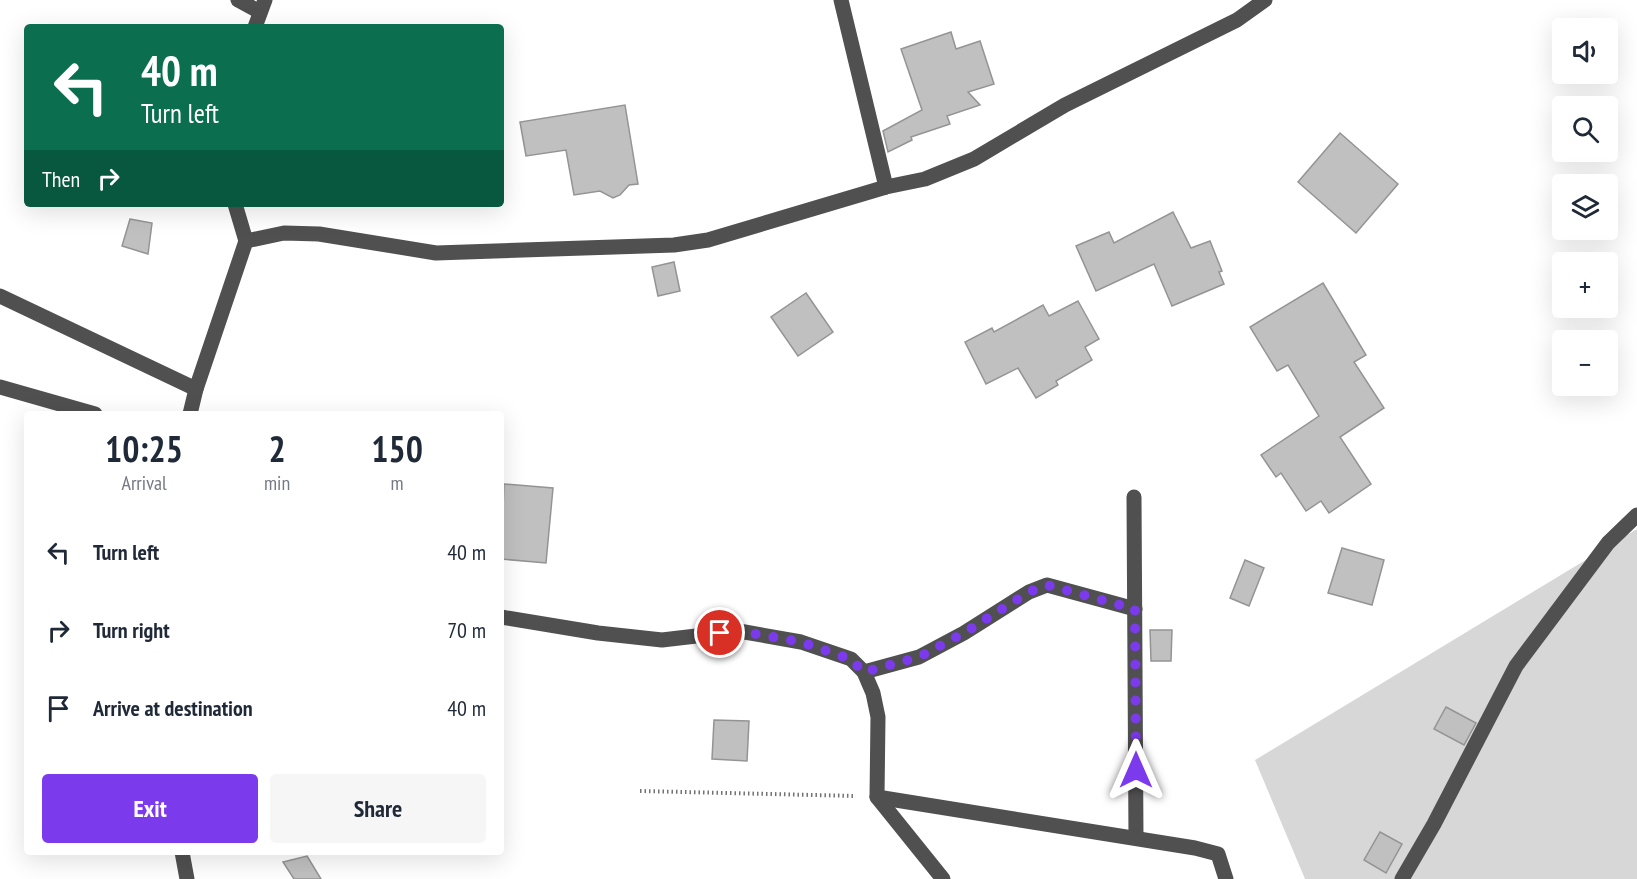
<!DOCTYPE html>
<meta charset="utf-8">
<style>
body{margin:0;font-family:"PT Sans Narrow",sans-serif;background:#f6f6f7;color:#1f2937;height:100vh;display:flex;flex-direction:column;font-size:22px;white-space:nowrap}
*{box-sizing:border-box;margin:0}
p{font-size:20px;color:#747a83}
.icon{flex:none;width:33px;height:33px;fill:none;stroke:currentColor;stroke-width:2;stroke-linecap:round;stroke-linejoin:round}
.map{position:relative;flex:1;overflow:hidden}
.details{position:absolute;left:24px;top:411px;width:480px;height:444px;display:flex;flex-direction:column;background:#fff;border-radius:6px;box-shadow:0 6px 24px #0002}
.details>*{flex:none}
.banner{position:absolute;left:24px;top:24px;width:480px;height:183px;border-radius:6px;box-shadow:0 6px 24px #0002;background:#0b6e4f;color:#fff;overflow:hidden}
.fabs{position:absolute;left:1552px;top:18px;display:grid;gap:12px}
.fabs a{display:grid;place-items:center;width:66px;height:66px;border-radius:6px;background:#fff;box-shadow:0 6px 24px #0002;font-size:30px}
.pin{position:absolute;display:grid;place-items:center;width:51px;height:51px;color:#fff;margin:-26px;border:3px solid #fff;border-radius:50%;box-shadow:0 2px 6px #0007}
.me{position:absolute;width:66px;margin:-33px;rotate:0deg;stroke-linejoin:round;filter:drop-shadow(0 0 4px #0008)}
.turn{display:flex;align-items:center;gap:21px;height:126px;padding:0 18px;font-size:27px}
.turn .icon{width:78px;height:78px;stroke-width:2.5}
.turn b{display:block;font-size:42px;line-height:51px}
.then{display:flex;align-items:center;height:57px;padding:0 18px;background:#0003;gap:12px;font-size:22px}
.eta{display:flex;justify-content:space-evenly;align-items:center;height:102px;text-align:center}
.eta b{font-size:36px;font-weight:800;line-height:42px}
.primary-button{display:flex;gap:12px;margin-top:auto;padding:12px 18px}
.primary-button a{flex:1;height:69px;border-radius:6px;background:#7c3aed;color:#fff;font-size:24px;font-weight:800;line-height:69px;text-align:center}
.primary-button a+a{background:#f6f6f7;color:#1f2937}
ul{padding:0;list-style:none}
li{display:flex;align-items:center;gap:18px;height:78px;padding:0 18px}
li div{flex:1}
li b{display:block;font-size:22px}
li em{font-style:normal}
.map>svg:first-child{display:block}
.green{fill:#d7d7d7}
.building{fill:#c0c0c0;stroke:#949494;stroke-width:1.5}
.lines{fill:none;stroke-linecap:round;stroke-linejoin:round}
.path{stroke:#727272;stroke-width:4;stroke-dasharray:1.5 3;stroke-linecap:butt}
.minor{stroke:#505050;stroke-width:15}
.route{stroke:#7c3aed;stroke-width:10;stroke-dasharray:0 18}
</style>
<div class="map">
<svg width="1637" height="879" viewBox="0 0 1637 879">
<rect width="100%" height="100%" fill="#fff"/>
<polygon class="green" points="1637,529 1637,879 1305,879 1255,760"/>
<g class="building">
<polygon points="951,32 956,49 980,41 994,84 968,92 980,105 947,116 950,124 911,137 912,140 888,152 883,131 922,110 901,49"/>
<polygon points="625,105 638,184 629,185 620,195 613,198 600,191 574,195 566,150 526,156 520,122"/>
<polygon points="1340,133 1398,184 1356,233 1298,182"/>
<polygon points="1173,212 1191,248 1210,241 1222,271 1219,272 1224,284 1172,306 1154,264 1096,291 1076,246 1109,232 1114,243"/>
<polygon points="130,219 152,223 148,254 122,246"/>
<polygon points="674,262 680,291 658,296 652,267"/>
<polygon points="1323,283 1366,355 1354,362 1384,408 1340,437 1371,484 1329,513 1321,501 1306,511 1281,473 1276,477 1261,455 1319,416 1288,365 1277,371 1250,327"/>
<polygon points="806,293 833,332 798,356 771,317"/>
<polygon points="1078,301 1099,339 1085,347 1092,360 1056,381 1058,385 1036,398 1018,368 986,384 965,342 992,328 994,332 1043,305 1049,316"/>
<polygon points="504,484 553,488 546,563 501,559"/>
<polygon points="1342,548 1384,560 1372,605 1328,593"/>
<polygon points="1245,560 1264,568 1249,606 1230,598"/>
<polygon points="1150,630 1172,630 1171,661 1151,661"/>
<polygon points="1446,707 1476,723 1464,745 1434,729"/>
<polygon points="714,720 749,721 747,761 712,759"/>
<polygon points="1380,832 1402,844 1386,873 1364,860"/>
<polygon points="307,856 321,879 294,879 283,862"/>
</g>
<g class="lines">
<polyline class="path" points="640,791 856,796"/>
<g class="minor">
<polyline points="238,0 260,12"/>
<polyline points="841,0 886,187"/>
<polyline points="255,27 265,0"/>
<polyline points="235,204 246,241"/>
<polyline points="0,296 196,389"/>
<polyline points="0,387 95,414"/>
<polyline points="190,414 196,389 246,241 284,233 319,234 436,253 674,245 708,240 886,187 925,179 974,159 1065,105 1237,20 1265,0"/>
<polyline points="1134,497 1136,838"/>
<polyline points="501,617 598,633 662,640 739,631 801,642 851,659 864,672 873,693 878,717 877,797 943,879"/>
<polyline points="864,672 919,657 964,633 1029,592 1047,585 1135,609"/>
<polyline points="877,797 1195,848 1218,854 1226,879"/>
<polyline points="182,852 187,879"/>
<polyline points="1402,879 1434,824 1516,666 1608,543 1637,515"/>
</g>
</g>
<g class="lines">
<polyline class="route" points="720,633 739,631 801,642 850,659 864,672 919,657 964,633 1029,592 1047,585 1135,609 1136,770"/>
</g>
</svg>
<div class="fabs">
<a><svg class="icon" aria-label="sound" viewBox="0 0 24 24"><path d="M4 9h4l5-4v14l-5-4H4zM17 9q2 3 0 6"/></svg></a>
<a><svg class="icon" aria-label="search" viewBox="0 0 24 24"><circle cx="10" cy="10" r="6"/><path d="M15 15l6 6"/></svg></a>
<a><svg class="icon" aria-label="layers" viewBox="0 0 24 24"><path d="M12 4l9 5-9 5-9-5zM3 14l9 5 9-5"/></svg></a>
<a>+</a>
<a>−</a>
</div>
<div class="pin" style="left:720px;top:633px;background:#d93025"><svg class="icon" aria-label="arrive" viewBox="0 0 24 24"><path d="M6 21V4h12l-3 4 3 4H6"/></svg></div>
<svg class="me" style="left:1136px;top:770px" viewBox="-20 -20 40 40"><path d="M0-17L14 15 0 8-14 15z" fill="#7c3aed" stroke="#fff" stroke-width="4"/></svg>
<div class="banner">
<div class="turn"><svg class="icon" aria-label="left" viewBox="0 0 24 24"><path d="M17 20v-9H6M10 6l-5 5 5 5"/></svg><div><b>40 m</b>Turn left</div></div>
<div class="then">Then<svg class="icon" aria-label="right" viewBox="0 0 24 24"><path d="M7 20v-9h11M14 6l5 5-5 5"/></svg></div>
</div>
<section class="details">
<div class="eta">
<div><b>10:25</b><p>Arrival</p></div>
<div><b>2</b><p>min</p></div>
<div><b>150</b><p>m</p></div>
</div>
<ul>
<li><svg class="icon" aria-label="left" viewBox="0 0 24 24"><path d="M17 20v-9H6M10 6l-5 5 5 5"/></svg><div><b>Turn left</b></div><em>40 m</em></li>
<li><svg class="icon" aria-label="right" viewBox="0 0 24 24"><path d="M7 20v-9h11M14 6l5 5-5 5"/></svg><div><b>Turn right</b></div><em>70 m</em></li>
<li><svg class="icon" aria-label="arrive" viewBox="0 0 24 24"><path d="M6 21V4h12l-3 4 3 4H6"/></svg><div><b>Arrive at destination</b></div><em>40 m</em></li>
</ul>
<div class="primary-button"><a>Exit</a><a>Share</a></div>
</section>
</div>
